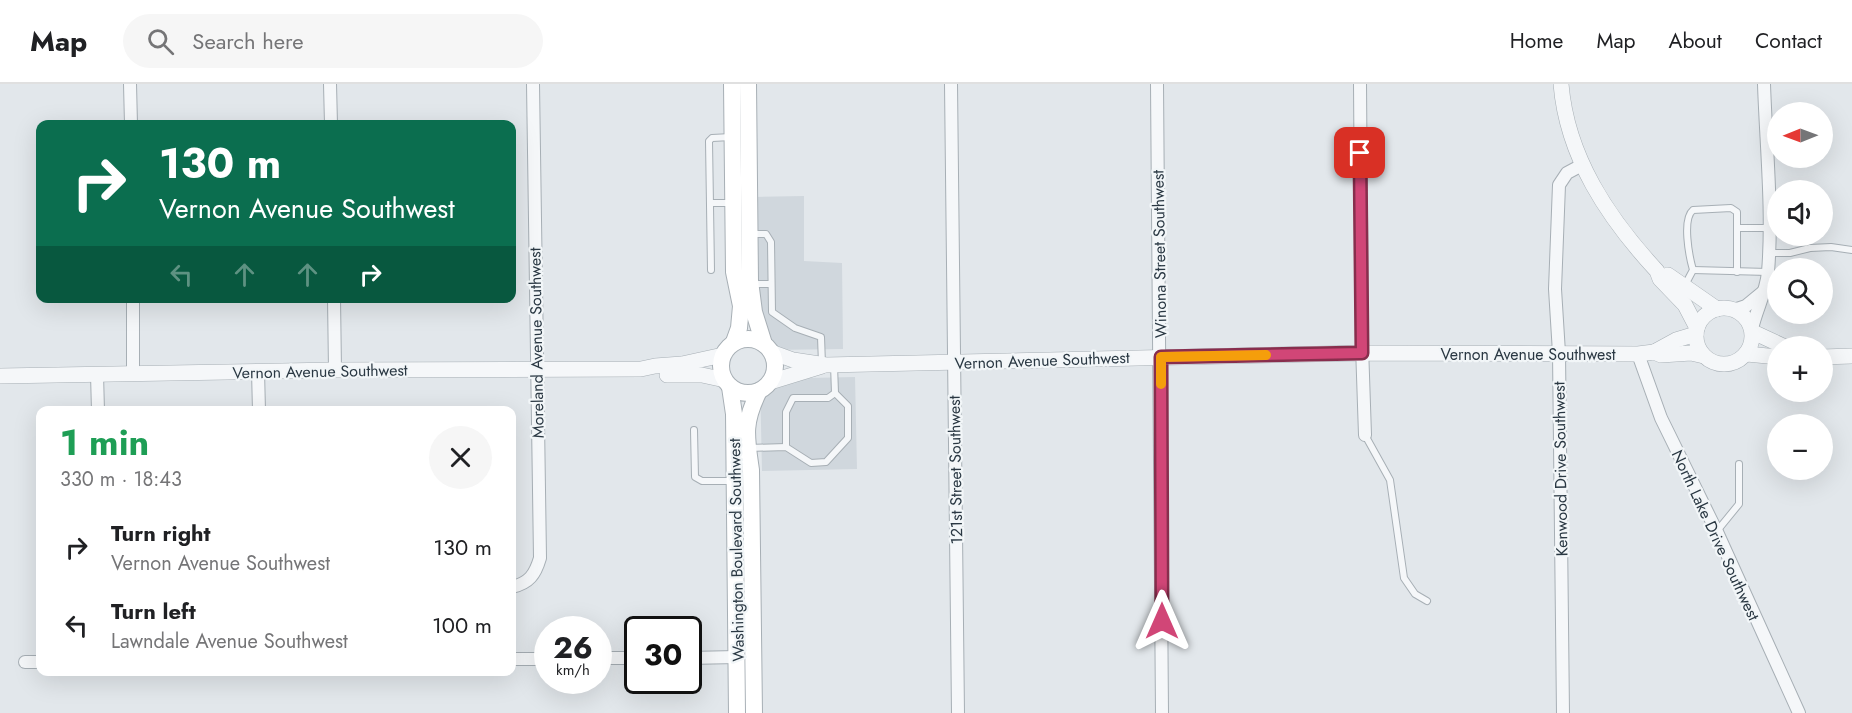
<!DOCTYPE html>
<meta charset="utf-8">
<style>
body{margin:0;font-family:Jost,sans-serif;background:#f6f6f6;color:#202124;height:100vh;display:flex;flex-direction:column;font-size:22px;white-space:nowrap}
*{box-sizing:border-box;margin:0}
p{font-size:20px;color:#757577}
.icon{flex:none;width:33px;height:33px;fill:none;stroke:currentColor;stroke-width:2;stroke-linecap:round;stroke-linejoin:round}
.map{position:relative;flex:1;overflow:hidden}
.sheet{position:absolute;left:36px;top:322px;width:480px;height:270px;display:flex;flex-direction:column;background:#fff;border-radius:12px;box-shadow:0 6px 24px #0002}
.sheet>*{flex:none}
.guide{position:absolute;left:36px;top:36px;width:480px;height:183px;border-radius:12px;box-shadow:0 6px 24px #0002;background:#0b6e4f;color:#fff;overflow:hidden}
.needle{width:39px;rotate:269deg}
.controls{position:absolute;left:1767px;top:18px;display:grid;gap:12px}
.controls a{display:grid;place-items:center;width:66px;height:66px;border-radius:50%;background:#fff;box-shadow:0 6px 24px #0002;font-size:30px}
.speed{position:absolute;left:534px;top:532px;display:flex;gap:12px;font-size:30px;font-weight:700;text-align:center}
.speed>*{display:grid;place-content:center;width:78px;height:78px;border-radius:50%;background:#fff;box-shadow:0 6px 24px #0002;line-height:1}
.speed small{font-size:15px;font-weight:400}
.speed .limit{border:3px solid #111;border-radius:9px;background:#fff;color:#111}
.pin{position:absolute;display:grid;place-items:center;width:51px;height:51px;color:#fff;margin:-26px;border-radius:12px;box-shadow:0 3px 9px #0006}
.me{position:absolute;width:66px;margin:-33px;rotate:0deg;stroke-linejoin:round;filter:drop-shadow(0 0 4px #0008)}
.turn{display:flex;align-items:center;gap:21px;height:126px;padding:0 24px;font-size:27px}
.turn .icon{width:78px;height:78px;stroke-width:2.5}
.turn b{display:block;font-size:42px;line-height:51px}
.lanes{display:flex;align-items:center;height:57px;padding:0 24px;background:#0003;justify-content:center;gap:30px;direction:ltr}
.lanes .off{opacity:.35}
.round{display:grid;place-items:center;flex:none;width:63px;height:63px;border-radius:32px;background:#f6f6f6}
.head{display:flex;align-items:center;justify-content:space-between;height:102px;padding:0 24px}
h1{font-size:36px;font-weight:700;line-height:45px;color:#1e9e55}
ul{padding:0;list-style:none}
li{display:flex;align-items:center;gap:18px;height:78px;padding:0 24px}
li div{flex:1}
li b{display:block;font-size:22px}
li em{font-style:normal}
header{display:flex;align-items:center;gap:36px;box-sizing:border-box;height:84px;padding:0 30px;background:#fff;border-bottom:2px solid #e0e0e0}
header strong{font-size:28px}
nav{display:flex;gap:33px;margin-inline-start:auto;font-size:21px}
.search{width:420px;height:54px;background:#f6f6f6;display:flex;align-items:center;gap:15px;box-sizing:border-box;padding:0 21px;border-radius:33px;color:#757577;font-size:22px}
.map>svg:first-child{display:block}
.built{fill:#d0d7dd}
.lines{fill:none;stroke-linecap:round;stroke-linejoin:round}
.service-casing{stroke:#a7afb5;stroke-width:8}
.minor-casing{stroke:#a7afb5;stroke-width:14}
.tertiary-casing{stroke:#a7afb5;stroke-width:16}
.secondary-casing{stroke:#a7afb5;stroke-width:18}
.service{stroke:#f5f7f9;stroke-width:6}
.minor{stroke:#f5f7f9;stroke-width:12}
.tertiary{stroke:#f5f7f9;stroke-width:15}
.secondary{stroke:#fff;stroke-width:16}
.route-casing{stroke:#882e4d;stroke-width:15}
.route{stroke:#d14677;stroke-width:10}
.slow{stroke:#f59e0b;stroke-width:10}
.labels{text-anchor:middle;stroke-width:4.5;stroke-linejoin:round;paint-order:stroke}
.street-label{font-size:16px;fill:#2a3843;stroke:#f2f6f8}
</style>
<header>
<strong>Map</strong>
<div class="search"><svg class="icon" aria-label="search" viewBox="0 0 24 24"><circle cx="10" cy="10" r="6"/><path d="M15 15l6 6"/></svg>Search here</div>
<nav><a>Home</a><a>Map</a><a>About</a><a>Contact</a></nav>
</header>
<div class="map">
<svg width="1852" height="629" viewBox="0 0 1852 629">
<rect width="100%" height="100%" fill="#e2e7eb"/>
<g class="built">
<polygon points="804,112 804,177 842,179 843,265 771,266 758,249 755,113"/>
<polygon points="855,293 857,385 762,387 760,295"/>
</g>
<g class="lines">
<defs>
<g id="service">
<polyline points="710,119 733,119"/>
<polyline points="1737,144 1769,144"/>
<polyline points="750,150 766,150 771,158 772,228 795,244 821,253 822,280"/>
<polyline points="1769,169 1790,169 1810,164 1831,163 1852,166"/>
<polyline points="711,186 709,57 712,54 731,53"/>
<polyline points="1693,186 1768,188"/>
<polyline points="751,200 771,200"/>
<path d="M1685,201l8,-15c-4,-14 -11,-51 0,-60l38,-2 6,4v60"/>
<polyline points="694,346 695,393 702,397 734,397"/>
<polyline points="1365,351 1390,396 1404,494 1415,510 1427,517"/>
<polyline points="786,363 786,328 793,314 828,314 835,309"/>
<polyline points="748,364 786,363 811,379 826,378 848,354 848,322 835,309 834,281"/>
<polyline points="1717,447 1739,420 1739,380"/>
</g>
<g id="minor">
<polyline points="130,0 131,40"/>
<polyline points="330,0 331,40"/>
<polyline points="951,0 958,629"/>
<polyline points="1157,0 1162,629"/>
<polyline points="1360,0 1362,262 1365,351"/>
<polyline points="133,214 133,289"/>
<polyline points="334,214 335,286"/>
<polyline points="1734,226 1746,222 1763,208"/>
<path d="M1752,245c4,-19 14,-36 16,-57 5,-60 -2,-127 -4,-188"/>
<polyline points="1638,270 1661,334 1717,448 1799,629"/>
<polyline points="258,287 259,327"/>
<polyline points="97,290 98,327"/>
<path d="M512,503c17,-4 23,-12 28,-29l-7,-474"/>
<polyline points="598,574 638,574"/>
<polyline points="688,574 737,573"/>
<polyline points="512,575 548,575"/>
<polyline points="25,578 40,578"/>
<polyline points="1563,629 1559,269 1555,205 1559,101 1567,89 1582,81"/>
</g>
<g id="tertiary">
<path d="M1561,0c6,73 47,134 96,187l3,8 25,26 12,23"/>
<polyline points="1668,191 1717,225"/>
<circle cx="1724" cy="252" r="28"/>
<polyline points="1753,248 1783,262"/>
<polyline points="771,268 793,276 826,281 1362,269 1638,270 1654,268 1661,271 1691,269 1704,272"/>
<polyline points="1654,268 1676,256 1696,250"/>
<polyline points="1747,270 1778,273"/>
<polyline points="1822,273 1852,272"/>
<polyline points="667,291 702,291 725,296"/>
<polyline points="0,292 335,286 641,285 655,282 682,280 723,271"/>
<polyline points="770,298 822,282"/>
</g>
<g id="secondary">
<polyline points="732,0 734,188 741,222 739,244 734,258"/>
<polyline points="748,0 750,197 754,228 764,260"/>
<circle cx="748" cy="282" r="27"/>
<polyline points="730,303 734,330 737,629"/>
<path d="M754,629l-3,-243c-5,-34 -8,-47 8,-79"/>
</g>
</defs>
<use href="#service" class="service-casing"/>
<use href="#minor" class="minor-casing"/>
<use href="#tertiary" class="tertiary-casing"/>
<use href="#secondary" class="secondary-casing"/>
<use href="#service" class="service"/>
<use href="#minor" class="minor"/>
<use href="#tertiary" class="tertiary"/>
<use href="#secondary" class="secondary"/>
</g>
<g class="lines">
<defs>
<polyline id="route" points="1162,537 1161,273 1362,269 1360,69"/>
</defs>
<use href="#route" class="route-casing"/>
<use href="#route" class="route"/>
<polyline class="slow" points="1161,300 1161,273 1266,271"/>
</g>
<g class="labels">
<g class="street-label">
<text transform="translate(1159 170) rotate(-91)" y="6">Winona Street Southwest</text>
<text transform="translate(536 259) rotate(-91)" y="6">Moreland Avenue Southwest</text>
<text x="1528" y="276">Vernon Avenue Southwest</text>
<text transform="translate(1042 276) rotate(-2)" y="6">Vernon Avenue Southwest</text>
<text transform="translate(320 287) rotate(-1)" y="6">Vernon Avenue Southwest</text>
<text transform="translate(1560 385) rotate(-91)" y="6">Kenwood Drive Southwest</text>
<text transform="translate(955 386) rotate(-91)" y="6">121st Street Southwest</text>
<text transform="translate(1716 451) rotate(65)" y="6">North Lake Drive Southwest</text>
<text transform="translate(736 466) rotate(-91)" y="6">Washington Boulevard Southwest</text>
</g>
</g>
</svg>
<div class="controls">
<a><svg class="needle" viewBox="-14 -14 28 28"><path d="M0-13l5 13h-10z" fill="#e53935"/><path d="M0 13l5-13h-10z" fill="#757577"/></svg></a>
<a><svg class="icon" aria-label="sound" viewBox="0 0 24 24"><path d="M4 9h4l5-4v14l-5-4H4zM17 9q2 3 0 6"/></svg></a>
<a><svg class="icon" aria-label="search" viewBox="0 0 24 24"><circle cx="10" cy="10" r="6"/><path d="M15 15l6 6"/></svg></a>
<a>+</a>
<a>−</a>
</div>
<div class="speed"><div>26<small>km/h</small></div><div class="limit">30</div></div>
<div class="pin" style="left:1360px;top:69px;background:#d93025"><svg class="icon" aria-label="arrive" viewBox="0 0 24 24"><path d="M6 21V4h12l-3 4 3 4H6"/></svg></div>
<svg class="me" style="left:1162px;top:537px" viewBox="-20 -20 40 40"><path d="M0-17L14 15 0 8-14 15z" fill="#d14677" stroke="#fff" stroke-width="4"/></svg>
<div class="guide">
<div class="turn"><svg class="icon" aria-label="right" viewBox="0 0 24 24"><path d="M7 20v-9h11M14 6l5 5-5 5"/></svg><div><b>130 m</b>Vernon Avenue Southwest</div></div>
<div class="lanes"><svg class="icon off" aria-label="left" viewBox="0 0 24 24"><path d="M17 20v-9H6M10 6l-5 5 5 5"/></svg><svg class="icon off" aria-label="ahead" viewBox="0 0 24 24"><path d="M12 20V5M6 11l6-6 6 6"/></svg><svg class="icon off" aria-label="ahead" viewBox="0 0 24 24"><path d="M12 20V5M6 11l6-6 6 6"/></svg><svg class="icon" aria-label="right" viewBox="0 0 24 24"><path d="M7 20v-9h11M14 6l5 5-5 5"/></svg></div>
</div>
<section class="sheet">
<div class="head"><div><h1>1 min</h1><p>330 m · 18:43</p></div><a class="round"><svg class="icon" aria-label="close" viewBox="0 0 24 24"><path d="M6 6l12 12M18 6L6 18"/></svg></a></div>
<ul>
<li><svg class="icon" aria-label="right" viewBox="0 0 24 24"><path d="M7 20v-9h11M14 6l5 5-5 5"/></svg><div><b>Turn right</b><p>Vernon Avenue Southwest</p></div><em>130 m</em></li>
<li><svg class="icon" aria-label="left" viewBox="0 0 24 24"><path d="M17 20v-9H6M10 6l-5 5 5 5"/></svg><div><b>Turn left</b><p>Lawndale Avenue Southwest</p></div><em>100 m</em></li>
</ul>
</section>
</div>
